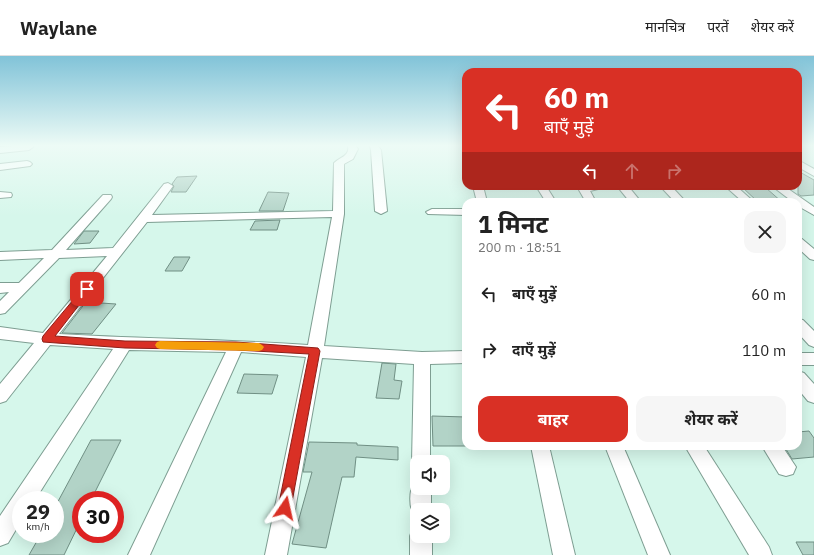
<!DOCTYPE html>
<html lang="hi">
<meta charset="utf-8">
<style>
body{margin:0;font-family:"IBM Plex Sans","Noto Sans Devanagari",sans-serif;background:#f6f6f6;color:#222;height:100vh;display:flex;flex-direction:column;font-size:15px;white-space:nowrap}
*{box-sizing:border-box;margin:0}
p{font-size:13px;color:#767676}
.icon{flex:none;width:22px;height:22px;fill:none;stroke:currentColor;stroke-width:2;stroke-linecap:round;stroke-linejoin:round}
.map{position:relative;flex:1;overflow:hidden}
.drawer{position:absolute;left:462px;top:142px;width:340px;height:252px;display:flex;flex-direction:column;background:#fff;border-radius:12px;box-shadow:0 4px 16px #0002}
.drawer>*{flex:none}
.guide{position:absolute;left:462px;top:12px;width:340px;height:122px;border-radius:12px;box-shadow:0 4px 16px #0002;background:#d93025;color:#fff;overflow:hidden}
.fabs{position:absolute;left:410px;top:399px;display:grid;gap:8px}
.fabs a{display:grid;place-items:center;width:40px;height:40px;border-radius:8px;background:#fff;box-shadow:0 4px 16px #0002;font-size:20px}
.speed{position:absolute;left:12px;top:435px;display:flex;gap:8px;font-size:20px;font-weight:700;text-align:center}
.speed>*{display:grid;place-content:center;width:52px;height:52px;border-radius:50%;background:#fff;box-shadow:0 4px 16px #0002;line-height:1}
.speed small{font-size:10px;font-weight:400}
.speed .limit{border:6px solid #d22;background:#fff;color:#111}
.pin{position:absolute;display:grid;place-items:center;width:34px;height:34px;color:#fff;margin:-17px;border-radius:8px;box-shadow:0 2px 6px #0006}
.me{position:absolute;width:44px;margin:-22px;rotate:11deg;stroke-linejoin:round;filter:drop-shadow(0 0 3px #0008)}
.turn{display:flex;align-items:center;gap:14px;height:84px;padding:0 16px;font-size:18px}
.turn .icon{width:52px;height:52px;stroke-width:2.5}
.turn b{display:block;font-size:28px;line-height:34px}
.lanes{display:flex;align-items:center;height:38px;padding:0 16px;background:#0003;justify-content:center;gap:20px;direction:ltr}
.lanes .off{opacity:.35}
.round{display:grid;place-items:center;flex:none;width:42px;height:42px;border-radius:12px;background:#f6f6f6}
.head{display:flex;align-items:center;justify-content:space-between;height:68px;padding:0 16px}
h1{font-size:24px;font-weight:700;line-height:30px}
.action{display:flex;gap:8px;margin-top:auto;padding:8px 16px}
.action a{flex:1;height:46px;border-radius:12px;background:#d93025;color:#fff;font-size:16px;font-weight:700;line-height:46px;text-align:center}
.action a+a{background:#f6f6f6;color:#222}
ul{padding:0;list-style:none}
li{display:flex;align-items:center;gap:12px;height:56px;padding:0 16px}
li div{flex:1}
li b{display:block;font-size:15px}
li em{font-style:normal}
header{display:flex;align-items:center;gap:24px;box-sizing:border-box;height:56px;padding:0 20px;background:#fff;border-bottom:1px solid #e0e0e0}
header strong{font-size:19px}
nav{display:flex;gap:22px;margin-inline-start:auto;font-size:14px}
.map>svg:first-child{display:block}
.building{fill:#b2d3c7;stroke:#708f84}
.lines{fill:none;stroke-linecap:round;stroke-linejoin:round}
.street-casing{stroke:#7e9e92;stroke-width:2}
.street{fill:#fff;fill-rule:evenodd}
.route{fill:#d93025;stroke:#8d1f18}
.slow{fill:#f59e0b}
</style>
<header>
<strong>Waylane</strong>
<nav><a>मानचित्र</a><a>परतें</a><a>शेयर करें</a></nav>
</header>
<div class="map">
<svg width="814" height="499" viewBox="0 0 814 499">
<rect width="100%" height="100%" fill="#d6f7eb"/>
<g class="building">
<polygon points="798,115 814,124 814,139 801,140 798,138"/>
<polygon points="197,120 186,136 171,136 174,130 172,128 177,121"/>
<polygon points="762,130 766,132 782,146 758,146 742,131"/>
<polygon points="268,136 289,137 283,155 259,155"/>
<polygon points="280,164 277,174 250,174 255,165"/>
<polygon points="84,175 99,175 90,187 74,188"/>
<polygon points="174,201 190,201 182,215 165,215"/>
<polygon points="86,246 116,248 92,278 62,277"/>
<polygon points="382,307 396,308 394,324 402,325 399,343 376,342"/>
<polygon points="244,318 278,319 272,338 237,337"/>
<polygon points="432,360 466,361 466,390 433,390"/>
<polygon points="809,375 814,382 814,401 792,403 784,390 798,390 798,376"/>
<polygon points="91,384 121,384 91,444 81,444 81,464 64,499 29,499 41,478 55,478 55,451"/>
<polygon points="309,386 357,387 357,389 398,391 398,404 356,401 354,421 342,421 326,492 292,488 312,416 303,416"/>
<polygon points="796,486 814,486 814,499 803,499"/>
</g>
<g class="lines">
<defs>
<g id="street">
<polygon points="14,90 33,90 33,91 29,94 0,97 0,91"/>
<path d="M348,90h8l2,3 -5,10 -9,5v50l-20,132 98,6 44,-1v12l-36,1v98h-13v7l-3,-1 -2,-6 2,-98 -92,-6 -35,197h-22l41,-198 -65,-5 -91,203h-22l98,-203 -97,-2 -94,150h-14v21l-13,22 -8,3v-30l113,-167 -63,-4 -44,56 -6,2v-19l34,-41 -34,-4v-12l43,6 64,-77 -48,2 -54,55 -5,1v-13l9,-9 -9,1v-10h19l25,-25 -44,2v-8l52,-2 51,-55h8l1,2 -1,2 -45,51 47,-2 51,-64 4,-1 5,3 -21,29 181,-4 1,-48c6,-6 16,-7 14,-17zM332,161l-24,128c-83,-6 -166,-6 -249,-11l88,-112z"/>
<polygon points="370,90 378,90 381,94 387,155 381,158 375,155 371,94"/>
<polygon points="798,104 814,113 814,120 798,111"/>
<polygon points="27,105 30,106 32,108 30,110 0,114 0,108"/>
<polygon points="473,130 483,130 487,146 477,146"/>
<polygon points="536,130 546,130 556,146 546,146"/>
<polygon points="583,130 603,130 602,132 590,135 596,146 586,146 579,134"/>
<polygon points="617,130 628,130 641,146 630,146"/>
<polygon points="660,130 671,130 686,146 675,146"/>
<polygon points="725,130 736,130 754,146 743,146"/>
<polygon points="772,130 784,130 814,151 814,159 798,150 798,146 793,146"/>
<polygon points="0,136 11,137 12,139 11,141 0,142"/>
<polygon points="432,153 466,153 466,159 428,158 426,156"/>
<polygon points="798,182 802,183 814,193 814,204 810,203 798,192"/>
<polygon points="798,263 803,264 814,275 814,291 809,289 798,277"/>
<rect x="798" y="297" width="16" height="12"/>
<polygon points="798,315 804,317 814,328 814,347 808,345 798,333"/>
<polygon points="531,390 549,390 575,499 553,499"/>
<polygon points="605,390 623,390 670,499 648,499"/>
<polygon points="685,390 704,390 769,491 772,499 749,499"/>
<polygon points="762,390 782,390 796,411 793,418 786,420 779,418"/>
<path d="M417,424v8h14v22h-14v9l-3,-2c-5,-11 -5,-25 0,-36z"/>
<polygon points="417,471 417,480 432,480 432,499 410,499 410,480 413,472"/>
</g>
</defs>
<use href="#street" class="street-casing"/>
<use href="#street" class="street"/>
</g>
<linearGradient id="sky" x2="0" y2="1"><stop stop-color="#81c3d8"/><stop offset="0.56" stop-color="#edfbf6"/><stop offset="1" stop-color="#edfbf6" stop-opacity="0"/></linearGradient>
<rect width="814" height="160" fill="url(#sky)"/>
<polygon class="route" points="87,230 90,231 91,233 90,235 55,280 125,285 236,286 318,292 320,295 290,457 285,459 280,457 278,452 309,298 236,294 125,292 43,286 42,283 43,280 84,231"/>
<polygon class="slow" points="160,285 259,287 262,289 264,291 262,294 259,295 160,293 157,292 155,289 157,286"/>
</svg>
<div class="fabs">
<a><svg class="icon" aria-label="sound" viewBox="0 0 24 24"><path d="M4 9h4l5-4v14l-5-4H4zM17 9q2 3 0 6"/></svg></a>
<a><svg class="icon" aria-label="layers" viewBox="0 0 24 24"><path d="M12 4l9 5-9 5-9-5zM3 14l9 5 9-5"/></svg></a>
</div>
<div class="speed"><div>29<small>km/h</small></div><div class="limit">30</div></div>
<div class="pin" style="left:87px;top:233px;background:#d93025"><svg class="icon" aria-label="arrive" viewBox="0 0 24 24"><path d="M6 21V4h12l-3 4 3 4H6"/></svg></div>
<svg class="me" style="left:285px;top:452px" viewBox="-20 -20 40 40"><path d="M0-17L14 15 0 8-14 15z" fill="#d93025" stroke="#fff" stroke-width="4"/></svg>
<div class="guide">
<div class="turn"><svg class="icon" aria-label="left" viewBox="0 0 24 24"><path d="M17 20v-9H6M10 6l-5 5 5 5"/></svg><div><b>60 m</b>बाएँ मुड़ें</div></div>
<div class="lanes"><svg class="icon" aria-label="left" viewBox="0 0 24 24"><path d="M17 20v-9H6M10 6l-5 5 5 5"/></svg><svg class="icon off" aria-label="ahead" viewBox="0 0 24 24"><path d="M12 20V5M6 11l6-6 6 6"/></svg><svg class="icon off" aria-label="right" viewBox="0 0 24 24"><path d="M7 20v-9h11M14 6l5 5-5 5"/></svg></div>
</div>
<section class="drawer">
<div class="head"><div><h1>1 मिनट</h1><p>200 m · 18:51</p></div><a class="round"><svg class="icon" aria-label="close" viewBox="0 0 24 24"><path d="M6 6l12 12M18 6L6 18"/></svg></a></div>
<ul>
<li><svg class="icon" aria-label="left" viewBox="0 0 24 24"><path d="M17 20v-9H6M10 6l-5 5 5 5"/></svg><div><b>बाएँ मुड़ें</b></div><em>60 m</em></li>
<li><svg class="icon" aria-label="right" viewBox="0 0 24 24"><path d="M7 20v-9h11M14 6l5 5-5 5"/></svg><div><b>दाएँ मुड़ें</b></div><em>110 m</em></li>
</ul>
<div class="action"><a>बाहर</a><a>शेयर करें</a></div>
</section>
</div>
